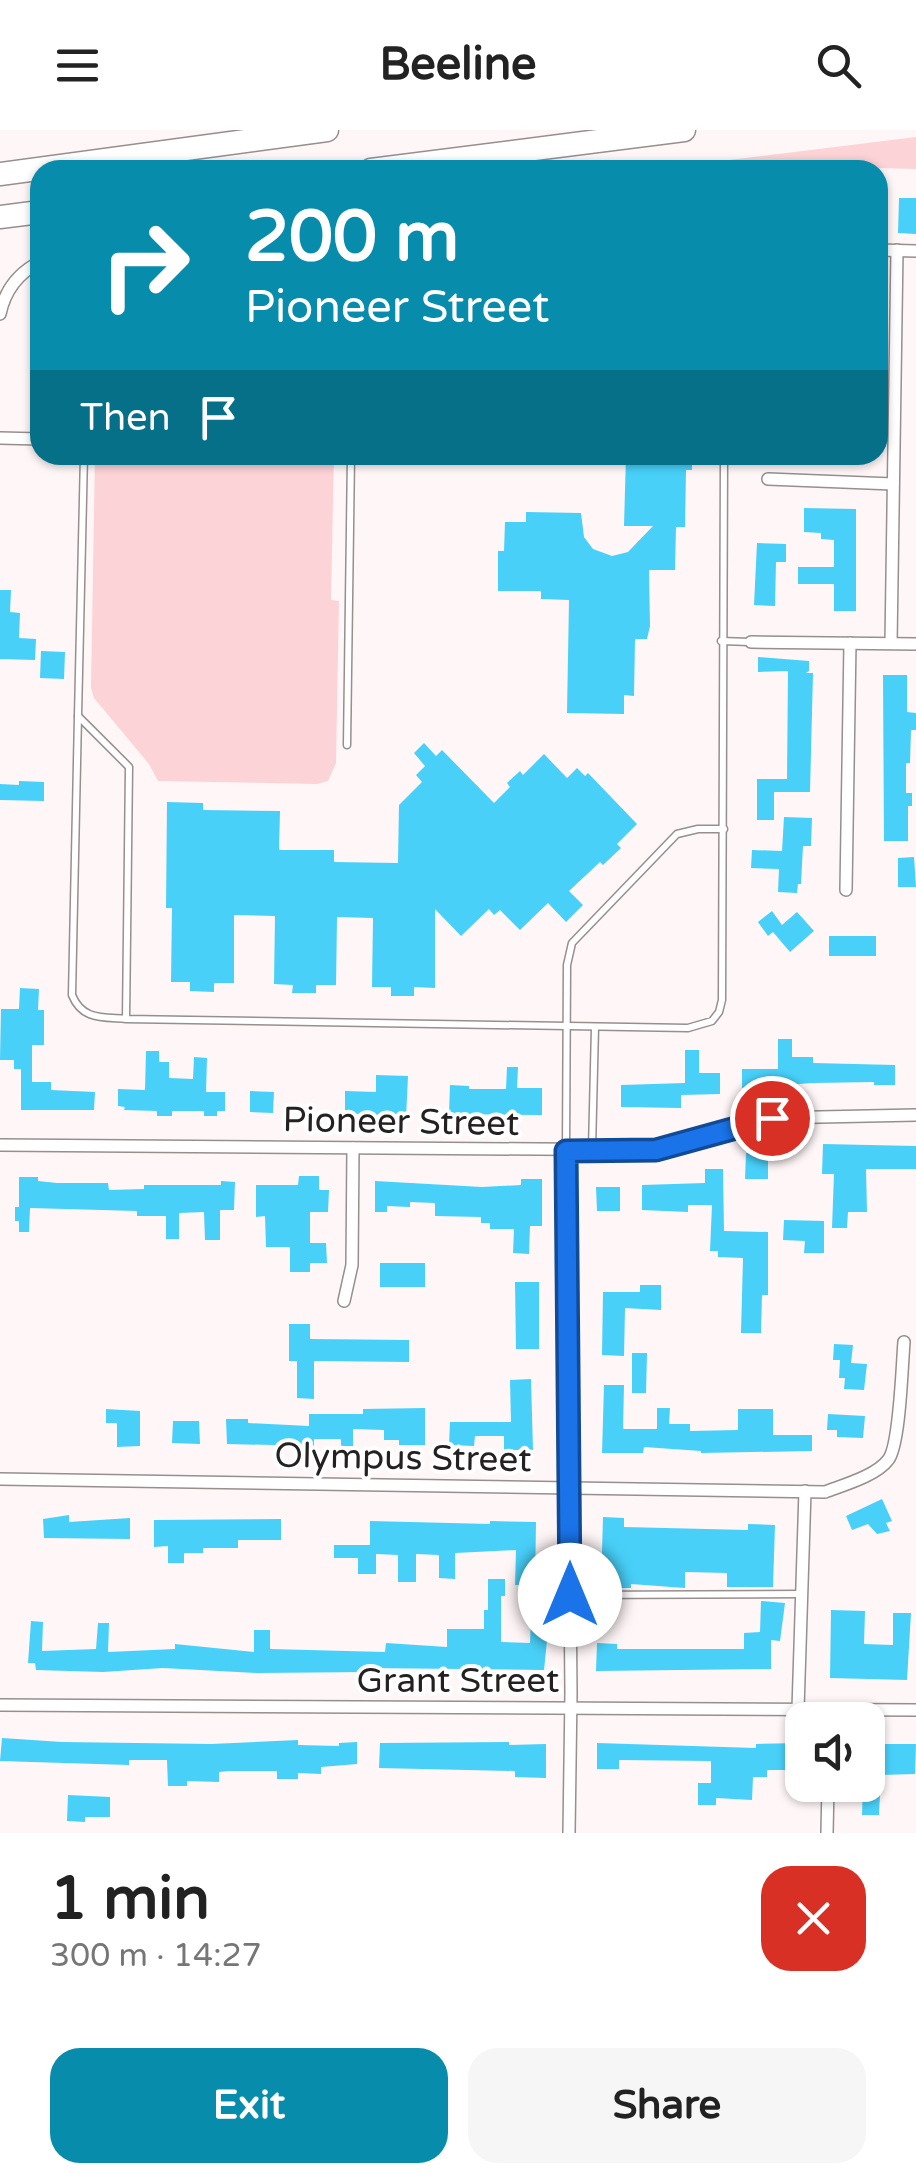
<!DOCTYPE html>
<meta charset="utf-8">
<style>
body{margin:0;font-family:"Varela Round",sans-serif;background:#f6f6f6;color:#222;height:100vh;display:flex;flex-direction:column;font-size:38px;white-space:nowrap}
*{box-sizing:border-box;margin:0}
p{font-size:32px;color:#767676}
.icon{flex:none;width:55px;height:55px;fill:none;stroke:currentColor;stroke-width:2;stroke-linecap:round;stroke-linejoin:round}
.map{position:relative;height:1703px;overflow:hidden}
.drawer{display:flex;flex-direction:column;background:#fff;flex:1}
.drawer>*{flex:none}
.hud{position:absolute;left:30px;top:30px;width:858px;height:305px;border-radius:30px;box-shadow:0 2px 8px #0004;background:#088cac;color:#fff;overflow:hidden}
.tools{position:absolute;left:785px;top:1572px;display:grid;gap:20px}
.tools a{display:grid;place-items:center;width:100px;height:100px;border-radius:20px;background:#fff;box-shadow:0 2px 8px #0004;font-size:50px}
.pin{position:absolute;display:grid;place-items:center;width:85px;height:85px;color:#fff;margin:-42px;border:5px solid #fff;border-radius:50%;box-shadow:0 2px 10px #0007}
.me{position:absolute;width:110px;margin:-55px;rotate:0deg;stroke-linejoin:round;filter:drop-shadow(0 0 8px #0008)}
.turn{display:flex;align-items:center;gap:35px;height:210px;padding:0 50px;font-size:45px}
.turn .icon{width:130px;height:130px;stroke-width:2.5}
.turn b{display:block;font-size:70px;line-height:85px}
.then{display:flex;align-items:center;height:95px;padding:0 50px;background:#0003;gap:20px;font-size:38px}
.round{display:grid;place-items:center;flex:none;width:105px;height:105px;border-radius:30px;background:#f6f6f6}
.overview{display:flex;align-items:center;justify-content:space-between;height:170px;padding:0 50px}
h1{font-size:60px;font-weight:700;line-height:75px}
.action{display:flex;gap:20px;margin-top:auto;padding:20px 50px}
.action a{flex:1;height:115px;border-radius:30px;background:#088cac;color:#fff;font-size:40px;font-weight:700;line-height:115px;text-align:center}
.action a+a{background:#f6f6f6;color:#222}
header{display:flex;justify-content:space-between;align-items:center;height:130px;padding:0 50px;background:#fff;font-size:45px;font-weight:700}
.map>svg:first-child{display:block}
.green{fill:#fcd3d6}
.building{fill:#48d0f9}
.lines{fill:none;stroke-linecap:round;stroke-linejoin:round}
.lane-casing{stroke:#978e8e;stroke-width:9}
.street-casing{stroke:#978e8e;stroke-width:14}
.highway-casing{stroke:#978e8e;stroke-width:25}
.lane{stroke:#fff;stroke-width:6}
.street{stroke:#fff;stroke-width:11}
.highway{stroke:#fff;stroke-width:22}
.route-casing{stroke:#114b97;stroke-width:25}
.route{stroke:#1a73e8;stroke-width:18}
.labels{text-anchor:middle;stroke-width:8;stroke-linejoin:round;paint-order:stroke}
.street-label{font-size:35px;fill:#252121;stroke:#fff}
</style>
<header><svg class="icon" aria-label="menu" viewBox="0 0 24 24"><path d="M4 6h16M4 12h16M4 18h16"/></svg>Beeline<svg class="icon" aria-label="search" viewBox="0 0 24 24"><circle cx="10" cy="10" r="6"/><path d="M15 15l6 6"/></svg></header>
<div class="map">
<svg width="916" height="1703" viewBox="0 0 916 1703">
<rect width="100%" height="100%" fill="#fff6f7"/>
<g class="green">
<polygon points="916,7 916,39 763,35 708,40 647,40"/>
<polygon points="95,325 334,325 331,470 339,471 336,633 328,651 317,654 158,651 149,634 94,568 91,558"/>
</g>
<g class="building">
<polygon points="899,68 916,68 916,104 898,103"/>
<polygon points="626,325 692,325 692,340 686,340 685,397 676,397 675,440 649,440 650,496 647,509 635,509 634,566 624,565 624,584 567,583 569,470 541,469 541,461 498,461 498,421 504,421 505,392 526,392 526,382 581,383 584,407 593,419 612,426 628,422 653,396 624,396"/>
<polygon points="804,378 856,379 856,481 834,481 834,454 798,454 798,437 834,437 834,410 821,409 821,403 804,402"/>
<polygon points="757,413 786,414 786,432 776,432 775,476 754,475"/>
<polygon points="0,460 11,460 10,482 20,483 19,508 36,509 35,530 0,529"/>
<polygon points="41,521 65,522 64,549 40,548"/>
<polygon points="758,527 809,531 809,541 806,543 813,543 810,662 774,662 774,690 757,690 757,649 787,649 788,541 758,542"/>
<polygon points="883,545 907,545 907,582 916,583 916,600 911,600 910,633 906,633 906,663 912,663 912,676 908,676 908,711 884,711"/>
<polygon points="424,613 436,626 442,620 494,673 510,657 507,653 520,641 523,645 544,624 567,648 577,638 585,646 588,643 637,694 617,714 621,718 603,735 600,732 569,761 583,775 566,792 548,773 520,800 500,780 494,785 489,779 461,806 435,779 435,858 414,857 414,866 391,866 391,857 372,857 373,788 337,787 336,855 316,855 316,863 292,863 293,855 274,854 275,786 234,785 234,853 214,853 214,862 190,861 190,852 171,852 172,778 166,778 167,672 203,673 203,680 280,681 279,720 334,720 334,732 398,733 399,675 422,652 416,645 425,636 414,623"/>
<polygon points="19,651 44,652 44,671 0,670 0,654 19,655"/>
<polygon points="784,687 812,688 811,716 803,716 801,754 798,754 797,763 778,762 779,739 751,738 752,720 782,721"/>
<polygon points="914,727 916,757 898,757 898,728"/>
<polygon points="772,781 782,795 797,782 814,801 790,822 773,802 768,806 758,792"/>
<rect x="829" y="806" width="47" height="20"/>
<polygon points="20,858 39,859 38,880 44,880 44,915 32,915 32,952 51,952 51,960 95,962 94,980 21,980 21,939 14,939 14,930 0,930 1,879 19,879"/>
<polygon points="778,909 792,909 792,927 813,927 813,933 895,935 895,955 874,955 874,952 813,953 742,958 742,939 778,939"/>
<polygon points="685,920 699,920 699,943 720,943 720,964 681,965 681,978 621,977 621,955 685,953"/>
<polygon points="146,921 159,921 159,932 169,932 169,948 193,949 194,927 207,928 206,962 225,962 225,981 217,981 217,986 204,986 204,981 172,981 172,986 157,986 157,981 124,980 125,977 118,976 118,959 145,960"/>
<polygon points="507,937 518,937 517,958 542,958 542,985 449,984 450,955 469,956 469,959 506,959"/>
<polygon points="376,945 408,946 406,988 345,983 345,961 376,962"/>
<polygon points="250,961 274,962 273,983 250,982"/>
<polygon points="823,1014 916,1016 916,1039 866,1039 867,1082 848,1082 847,1098 832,1098 834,1044 822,1044"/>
<polygon points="746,1023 768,1023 768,1049 745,1049"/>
<polygon points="705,1039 723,1039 724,1101 768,1102 768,1165 762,1165 761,1203 741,1203 743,1128 718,1127 718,1121 710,1121 712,1075 688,1075 688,1082 642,1080 642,1055 705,1053"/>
<polygon points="299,1046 319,1046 319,1060 329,1060 328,1082 310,1082 310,1113 326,1113 327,1133 310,1133 310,1142 290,1142 290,1117 266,1117 265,1086 256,1087 256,1055 298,1055"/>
<polygon points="19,1047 38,1047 38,1051 57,1053 108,1053 109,1060 144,1059 144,1055 221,1055 221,1051 235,1052 234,1080 220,1080 220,1110 205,1110 204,1082 179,1083 179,1109 166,1109 166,1086 137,1086 137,1081 30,1078 29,1102 19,1102 19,1091 15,1091 15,1077 19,1077"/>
<polygon points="521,1049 542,1049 542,1096 530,1096 529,1124 513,1123 514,1099 490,1099 490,1093 481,1093 481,1087 435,1086 435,1073 410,1072 410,1077 387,1076 387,1082 375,1082 375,1051 482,1057 521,1055"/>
<polygon points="596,1057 620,1057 620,1081 597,1081"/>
<polygon points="784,1090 824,1091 824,1123 804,1123 805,1111 783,1110"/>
<rect x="380" y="1133" width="45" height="24"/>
<polygon points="515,1152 539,1152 539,1219 516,1219"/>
<polygon points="640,1155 661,1155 661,1180 625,1178 624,1226 602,1225 603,1162 640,1162"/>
<polygon points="289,1194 310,1194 310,1209 409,1210 409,1232 314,1231 314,1269 297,1268 297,1231 289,1231"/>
<polygon points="834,1214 853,1215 851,1233 867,1234 864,1260 844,1259 845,1248 839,1248 840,1230 833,1230"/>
<polygon points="632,1223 647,1223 646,1263 632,1263"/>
<polygon points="531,1249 533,1320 504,1320 504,1306 475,1306 474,1316 449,1315 450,1292 511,1292 510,1250"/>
<polygon points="604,1255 624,1255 623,1299 657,1299 657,1278 670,1278 669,1294 690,1294 690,1301 738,1300 738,1279 773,1279 773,1305 812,1305 812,1321 701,1323 701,1321 644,1317 643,1323 602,1323"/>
<polygon points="425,1278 425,1315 399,1315 399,1310 384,1310 384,1300 353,1299 353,1316 341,1316 341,1309 314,1309 314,1316 227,1314 226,1289 248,1289 248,1293 309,1296 309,1284 363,1284 363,1279"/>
<polygon points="106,1279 140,1281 140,1316 117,1317 117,1293 106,1293"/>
<polygon points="828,1284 865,1286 863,1308 837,1307 837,1300 827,1300"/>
<polygon points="173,1291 199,1291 200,1314 172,1313"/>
<polygon points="882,1369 892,1391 886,1393 890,1401 877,1404 868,1394 852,1400 846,1386"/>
<polygon points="69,1385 69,1392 130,1388 130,1409 44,1408 43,1389"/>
<polygon points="603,1387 624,1388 624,1397 748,1400 748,1394 775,1395 773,1457 727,1457 727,1443 685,1442 685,1458 631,1454 631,1458 601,1458"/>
<polygon points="281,1389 281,1410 238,1410 238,1418 203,1418 203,1423 184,1423 184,1433 168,1433 168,1416 154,1417 154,1390"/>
<polygon points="370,1391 490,1394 490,1391 536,1392 535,1455 515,1455 516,1420 455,1423 455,1449 439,1448 439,1425 416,1424 416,1452 398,1452 398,1425 376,1424 376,1444 358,1444 358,1428 334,1428 334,1415 370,1415"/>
<polygon points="488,1449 505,1449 505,1466 501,1466 501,1512 530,1513 531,1490 549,1491 544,1540 367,1538 367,1542 257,1543 163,1538 103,1542 36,1540 35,1533 28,1533 31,1491 43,1492 42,1521 96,1519 98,1493 109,1493 108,1522 175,1519 175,1514 254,1522 254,1500 270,1500 270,1519 385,1522 386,1513 447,1517 447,1499 484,1499 484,1480 488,1480"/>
<polygon points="761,1471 785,1473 780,1511 771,1510 771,1539 596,1541 597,1513 617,1514 617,1519 744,1519 744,1503 760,1502"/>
<polygon points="831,1480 865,1481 864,1514 893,1515 893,1483 911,1483 907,1550 830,1548"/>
<polygon points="2,1608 62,1612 211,1614 298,1610 298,1615 339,1616 339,1613 357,1612 357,1634 321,1637 321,1644 298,1643 298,1649 277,1649 277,1641 230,1641 219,1642 219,1652 187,1651 187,1656 168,1656 167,1630 129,1630 129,1635 0,1631"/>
<polygon points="868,1611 882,1611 882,1614 916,1614 915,1644 881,1645 879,1685 862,1685 863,1655 868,1655"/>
<polygon points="509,1612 509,1615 546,1614 546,1648 515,1647 515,1641 379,1638 380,1613"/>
<polygon points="597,1613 756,1618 756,1614 802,1613 802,1640 767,1640 767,1647 753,1647 752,1670 716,1668 716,1675 698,1675 698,1653 711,1653 711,1631 619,1630 619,1639 597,1639"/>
<polygon points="68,1665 110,1667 110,1687 85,1687 85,1692 67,1691"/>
</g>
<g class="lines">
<defs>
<g id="lane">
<polyline points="721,511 750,512"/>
<polyline points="78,586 84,325"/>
<polyline points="347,615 351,325"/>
<path d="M126,889l3,-252 -51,-51 -6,279c10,25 30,22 54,24l562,9 24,-7 7,-9 3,-12 2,-545"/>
<polyline points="592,1019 595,897"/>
<polyline points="566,1021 567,835 572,813 677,704 698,699 724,699"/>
<polyline points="570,1465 800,1464"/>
</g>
<g id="street">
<polyline points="878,120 916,121"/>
<path d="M0,184c5,-24 18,-41 40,-52"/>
<polyline points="0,308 40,309"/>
<polyline points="768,349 893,354"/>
<polyline points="751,512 916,514"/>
<polyline points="891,513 897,120"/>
<polyline points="846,760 850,513"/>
<polyline points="0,1015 657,1020 772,988 916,985"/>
<polyline points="566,1021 571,1563 569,1703"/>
<polyline points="344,1171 352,1135 353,1018"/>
<path d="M0,1349l825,13c18,-7 51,-16 63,-32 12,-14 14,-96 16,-118"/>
<polyline points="0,1575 916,1580"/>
<polyline points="798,1579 805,1361"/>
<polyline points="827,1703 828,1655"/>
</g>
<g id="highway">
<polyline points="371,40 684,0"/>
<polyline points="0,44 327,0"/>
<polyline points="0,87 40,82"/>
</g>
</defs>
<use href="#lane" class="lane-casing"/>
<use href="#street" class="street-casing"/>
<use href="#highway" class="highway-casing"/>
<use href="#lane" class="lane"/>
<use href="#street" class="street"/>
<use href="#highway" class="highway"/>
</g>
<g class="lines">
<defs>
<polyline id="route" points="570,1465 566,1021 656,1020 772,988"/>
</defs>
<use href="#route" class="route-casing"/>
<use href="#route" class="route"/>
</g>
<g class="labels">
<g class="street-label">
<text transform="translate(401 991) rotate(1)" y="12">Pioneer Street</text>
<text transform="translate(403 1327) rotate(1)" y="12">Olympus Street</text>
<text x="458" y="1562">Grant Street</text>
</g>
</g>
</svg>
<div class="tools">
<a><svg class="icon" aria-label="sound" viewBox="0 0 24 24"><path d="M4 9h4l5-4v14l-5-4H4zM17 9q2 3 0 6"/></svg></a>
</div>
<div class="pin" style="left:772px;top:988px;background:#d93025"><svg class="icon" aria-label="arrive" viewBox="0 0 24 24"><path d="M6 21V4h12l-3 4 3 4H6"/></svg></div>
<svg class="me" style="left:570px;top:1465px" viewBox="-20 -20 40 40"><circle r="19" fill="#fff"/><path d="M0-13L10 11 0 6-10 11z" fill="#1a73e8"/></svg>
<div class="hud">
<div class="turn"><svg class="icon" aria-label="right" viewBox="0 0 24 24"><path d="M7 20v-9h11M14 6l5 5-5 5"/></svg><div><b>200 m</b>Pioneer Street</div></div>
<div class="then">Then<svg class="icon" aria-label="arrive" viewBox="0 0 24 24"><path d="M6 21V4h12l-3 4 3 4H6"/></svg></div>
</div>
</div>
<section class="drawer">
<div class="overview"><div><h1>1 min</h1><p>300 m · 14:27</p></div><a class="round" style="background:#d93025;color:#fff"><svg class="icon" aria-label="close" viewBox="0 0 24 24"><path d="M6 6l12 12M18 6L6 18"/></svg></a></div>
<div class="action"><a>Exit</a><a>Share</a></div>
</section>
